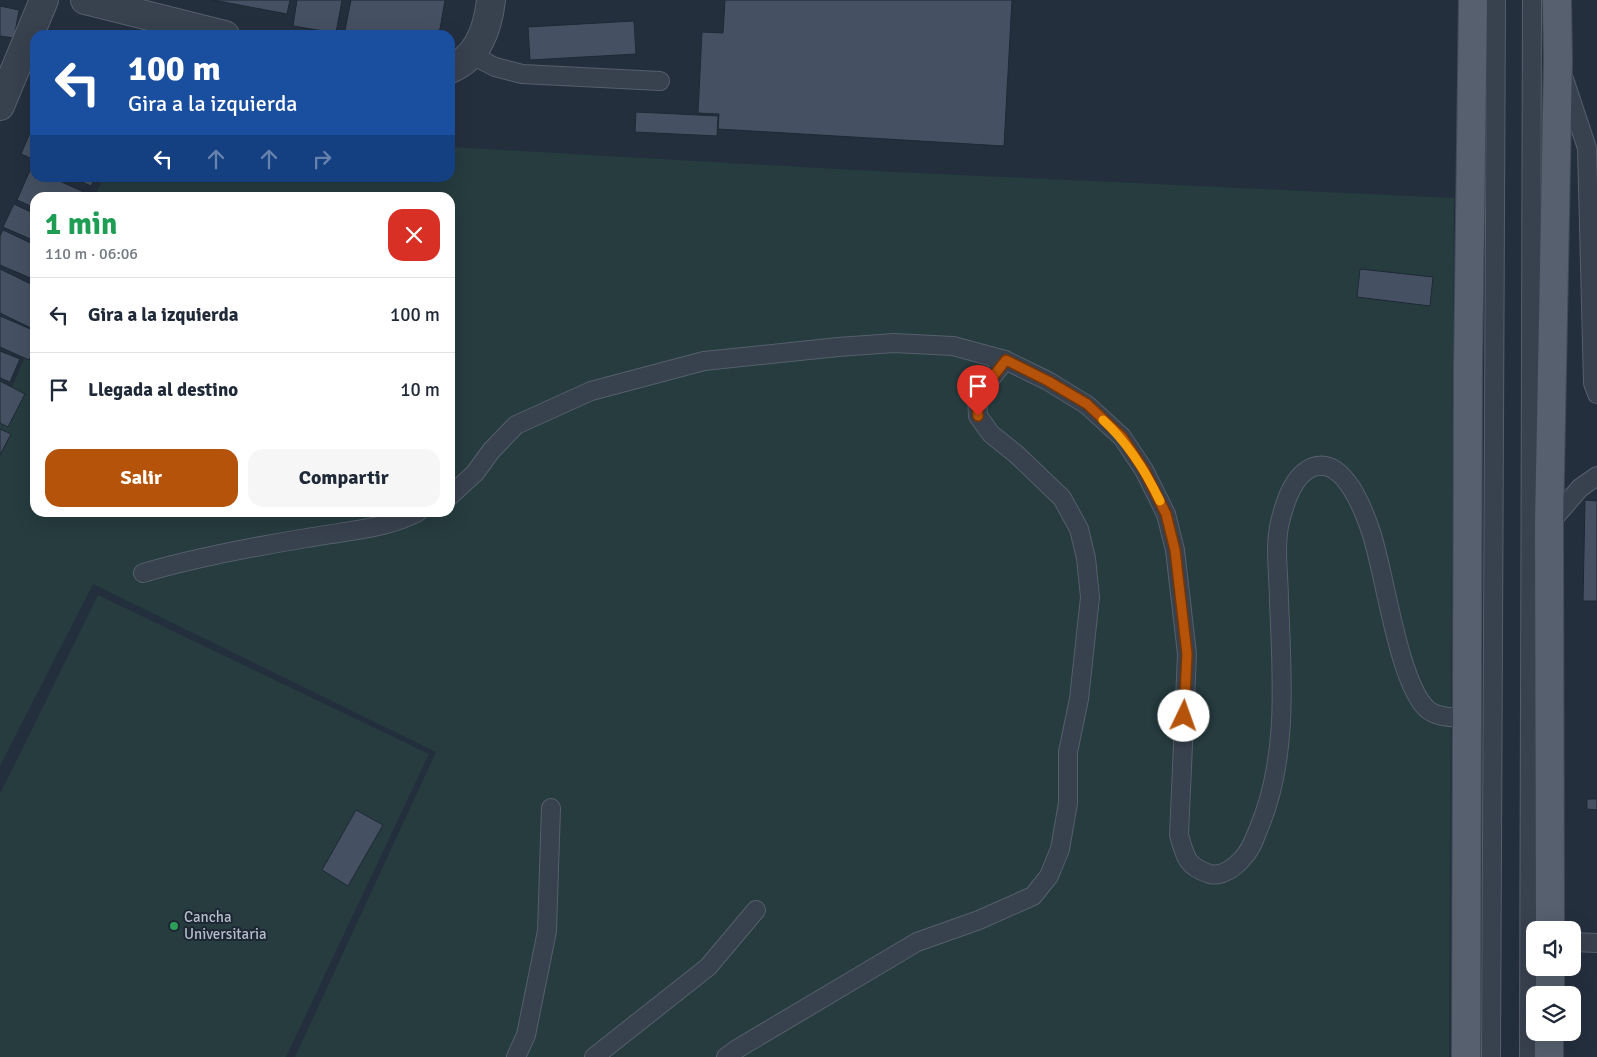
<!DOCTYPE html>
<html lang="es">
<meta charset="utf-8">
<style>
body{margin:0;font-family:Signika,sans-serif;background:#f6f6f7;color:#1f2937;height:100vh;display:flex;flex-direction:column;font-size:19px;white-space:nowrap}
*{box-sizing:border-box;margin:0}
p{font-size:16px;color:#747a83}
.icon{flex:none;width:28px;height:28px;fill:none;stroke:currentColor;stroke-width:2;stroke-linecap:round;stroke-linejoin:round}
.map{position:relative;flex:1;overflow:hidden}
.details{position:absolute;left:30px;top:192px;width:425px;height:325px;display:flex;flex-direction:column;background:#fff;border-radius:15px;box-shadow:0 5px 20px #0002}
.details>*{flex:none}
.hud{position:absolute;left:30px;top:30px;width:425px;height:152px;border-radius:15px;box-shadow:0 5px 20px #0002;background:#1a4fa0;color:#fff;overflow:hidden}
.tools{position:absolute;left:1526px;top:921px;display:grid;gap:10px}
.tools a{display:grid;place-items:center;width:55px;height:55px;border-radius:10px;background:#fff;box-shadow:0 5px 20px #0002;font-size:25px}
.pin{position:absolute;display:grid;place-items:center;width:42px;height:42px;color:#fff;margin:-51px -21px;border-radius:50% 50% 50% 0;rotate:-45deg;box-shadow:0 0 5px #0007}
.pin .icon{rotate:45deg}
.me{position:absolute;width:55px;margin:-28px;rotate:3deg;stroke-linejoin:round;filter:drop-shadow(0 0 4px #0008)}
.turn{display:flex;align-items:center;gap:18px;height:105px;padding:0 15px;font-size:22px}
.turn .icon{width:65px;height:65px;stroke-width:2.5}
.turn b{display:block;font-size:35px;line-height:42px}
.lanes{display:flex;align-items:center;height:48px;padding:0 15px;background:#0003;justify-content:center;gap:25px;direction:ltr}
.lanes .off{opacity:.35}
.round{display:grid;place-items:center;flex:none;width:52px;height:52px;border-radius:15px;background:#f6f6f7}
.head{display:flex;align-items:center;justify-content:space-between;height:85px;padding:0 15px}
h1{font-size:30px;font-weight:700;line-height:38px;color:#1e9e55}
.primary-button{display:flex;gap:10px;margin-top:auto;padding:10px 15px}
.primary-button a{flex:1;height:58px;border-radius:15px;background:#b45309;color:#fff;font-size:20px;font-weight:700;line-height:58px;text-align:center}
.primary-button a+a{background:#f6f6f7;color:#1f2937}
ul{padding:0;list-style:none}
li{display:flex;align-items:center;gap:15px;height:75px;padding:0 15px;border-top:1px solid #e0e1e3}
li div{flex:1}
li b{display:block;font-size:19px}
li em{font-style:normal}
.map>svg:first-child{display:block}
.green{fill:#263c3f}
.building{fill:#455162;stroke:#1f2835}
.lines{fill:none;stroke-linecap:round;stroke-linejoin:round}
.lane-casing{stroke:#565f6c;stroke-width:20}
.street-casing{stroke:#565f6c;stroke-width:30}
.primary-casing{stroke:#414a57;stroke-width:30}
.lane{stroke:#38414e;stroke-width:18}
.street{stroke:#38414e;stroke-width:28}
.primary{stroke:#56606e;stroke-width:28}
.route-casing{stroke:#753606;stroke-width:12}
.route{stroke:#b45309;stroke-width:9}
.slow{stroke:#f59e0b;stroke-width:9}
.leisure-dot{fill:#2e9e5b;stroke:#1d2633;stroke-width:2}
.labels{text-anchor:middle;stroke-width:4;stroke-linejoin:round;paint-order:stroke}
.poi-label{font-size:15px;fill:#b4bcc9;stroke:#1d2633;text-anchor:start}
</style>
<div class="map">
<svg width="1597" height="1057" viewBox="0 0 1597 1057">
<rect width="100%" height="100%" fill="#242f3e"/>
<g class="green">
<polygon points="450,147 854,170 1454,198 1449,1057 295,1057 436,752 93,584 0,766 0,415 35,334 35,512 450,512 450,198 94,197 103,178 450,178"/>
<polygon points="98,595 429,754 286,1057 0,1057 0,794"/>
</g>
<g class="building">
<polygon points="213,0 290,0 287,14"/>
<polygon points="297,0 342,0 336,33 293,26"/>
<polygon points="351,0 445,0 440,29 432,35 344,35"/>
<polygon points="725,0 1012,0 1004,146 718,129 719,114 698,113 702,32 723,33"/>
<polygon points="0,6 19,10 14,38 0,36"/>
<polygon points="634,21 636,54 530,60 528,27"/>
<polygon points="636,112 718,116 717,136 635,132"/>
<polygon points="33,126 35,127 35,160 21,154"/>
<polygon points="31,168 35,169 35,178 53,178 97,198 35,198 35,208 17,200"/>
<polygon points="73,178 95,178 91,186"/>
<polygon points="14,204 35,214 35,241 3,227"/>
<polygon points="3,230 35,245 35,280 0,265 0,236"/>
<polygon points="0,269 35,286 35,330 0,313"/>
<polygon points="1360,269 1433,277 1430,306 1357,297"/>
<polygon points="0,316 35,331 35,346 29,360 0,347"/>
<polygon points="0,351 20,359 10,382 0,378"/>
<polygon points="0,381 25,394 8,427 0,423"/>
<polygon points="0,429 11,434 0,455"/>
<polygon points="1585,500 1597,501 1597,601 1583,601"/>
<polygon points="1587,799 1597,799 1597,810 1587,809"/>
<polygon points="356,810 383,825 348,886 322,870"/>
</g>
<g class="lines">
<defs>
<g id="lane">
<polyline points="470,54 495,67 522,74 660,81"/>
<polyline points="1564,79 1587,148 1593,383 1597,394"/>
<path d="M450,496l25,-23 16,-22 25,-26 75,-34 113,-30 134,-14 56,-4 59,3 52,14 43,21 39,24 35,32 22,33 22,44 9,36 12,104 -8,181c6,22 8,32 31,39 12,3 25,-7 32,-15 8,-8 12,-18 16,-29 31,-71 24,-154 21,-229 0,-26 -5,-54 1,-79 5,-20 13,-47 33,-55 31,-11 51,44 58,65 14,41 27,150 56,177 10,9 26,8 39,9"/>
<polyline points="1549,524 1580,488 1597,476"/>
<path d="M143,573c54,-16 109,-26 164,-35 37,-7 77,-8 111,-26"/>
<polyline points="1572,942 1597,943"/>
<polyline points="516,1057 526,1035 547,931 551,808"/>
<polyline points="594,1057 708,967 756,910"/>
<polyline points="726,1057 737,1049 917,942 979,920 1033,896 1049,876 1060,849 1068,803 1068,752 1079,699 1090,597 1086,558 1079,529 1062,498 1016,454 991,434 978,416 977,397 1005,360"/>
<polyline points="1491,1057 1496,0"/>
<polyline points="1529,1057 1532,0"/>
</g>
<g id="street">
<polyline points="85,0 225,35"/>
<path d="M450,69c28,-11 38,-42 41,-69"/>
<polyline points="0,106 44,0"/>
</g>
<g id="primary">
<polyline points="1550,930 1549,524 1558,61 1557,0"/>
<polyline points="1550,995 1550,968"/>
<polyline points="1466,1057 1468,367 1473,0"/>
<polyline points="1549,1057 1549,1032"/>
</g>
</defs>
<use href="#lane" class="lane-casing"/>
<use href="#street" class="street-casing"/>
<use href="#primary" class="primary-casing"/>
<use href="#lane" class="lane"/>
<use href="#street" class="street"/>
<use href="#primary" class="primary"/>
</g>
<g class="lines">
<defs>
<polyline id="route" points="978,416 977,397 1006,360 1048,381 1087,404 1122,437 1144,470 1166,514 1175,550 1187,654 1184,716"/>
</defs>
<use href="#route" class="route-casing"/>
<use href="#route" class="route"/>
<path class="slow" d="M1103,420c25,23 42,50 57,81"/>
</g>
<circle class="leisure-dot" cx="174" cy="926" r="5"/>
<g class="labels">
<g class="poi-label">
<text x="184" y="922">Cancha<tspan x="184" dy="17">Universitaria</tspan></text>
</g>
</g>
</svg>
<div class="tools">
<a><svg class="icon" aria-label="sound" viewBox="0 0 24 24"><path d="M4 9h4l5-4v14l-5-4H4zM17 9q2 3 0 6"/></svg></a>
<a><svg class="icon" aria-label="layers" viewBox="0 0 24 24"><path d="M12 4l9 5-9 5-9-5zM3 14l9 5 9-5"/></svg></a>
</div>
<div class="pin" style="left:978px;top:416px;background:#d93025"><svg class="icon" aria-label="arrive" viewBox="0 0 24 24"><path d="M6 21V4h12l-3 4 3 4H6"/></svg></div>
<svg class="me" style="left:1184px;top:716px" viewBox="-20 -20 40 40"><circle r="19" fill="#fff"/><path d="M0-13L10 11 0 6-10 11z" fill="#b45309"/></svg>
<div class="hud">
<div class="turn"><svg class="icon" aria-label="left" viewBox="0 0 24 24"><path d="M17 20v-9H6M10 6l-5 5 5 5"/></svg><div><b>100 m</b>Gira a la izquierda</div></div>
<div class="lanes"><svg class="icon" aria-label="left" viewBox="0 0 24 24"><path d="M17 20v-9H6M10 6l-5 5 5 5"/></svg><svg class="icon off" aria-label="ahead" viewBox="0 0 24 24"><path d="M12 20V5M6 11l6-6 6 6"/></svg><svg class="icon off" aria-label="ahead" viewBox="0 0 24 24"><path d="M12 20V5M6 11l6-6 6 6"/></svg><svg class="icon off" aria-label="right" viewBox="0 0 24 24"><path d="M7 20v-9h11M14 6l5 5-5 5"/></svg></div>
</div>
<section class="details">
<div class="head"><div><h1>1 min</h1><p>110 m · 06:06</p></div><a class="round" style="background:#d93025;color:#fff"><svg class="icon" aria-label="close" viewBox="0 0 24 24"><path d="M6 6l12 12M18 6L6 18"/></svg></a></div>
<ul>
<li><svg class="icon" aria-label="left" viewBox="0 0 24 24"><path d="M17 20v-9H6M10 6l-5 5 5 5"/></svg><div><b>Gira a la izquierda</b></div><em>100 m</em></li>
<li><svg class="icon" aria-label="arrive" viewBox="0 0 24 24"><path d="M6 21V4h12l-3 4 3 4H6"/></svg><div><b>Llegada al destino</b></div><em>10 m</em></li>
</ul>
<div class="primary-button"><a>Salir</a><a>Compartir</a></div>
</section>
</div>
